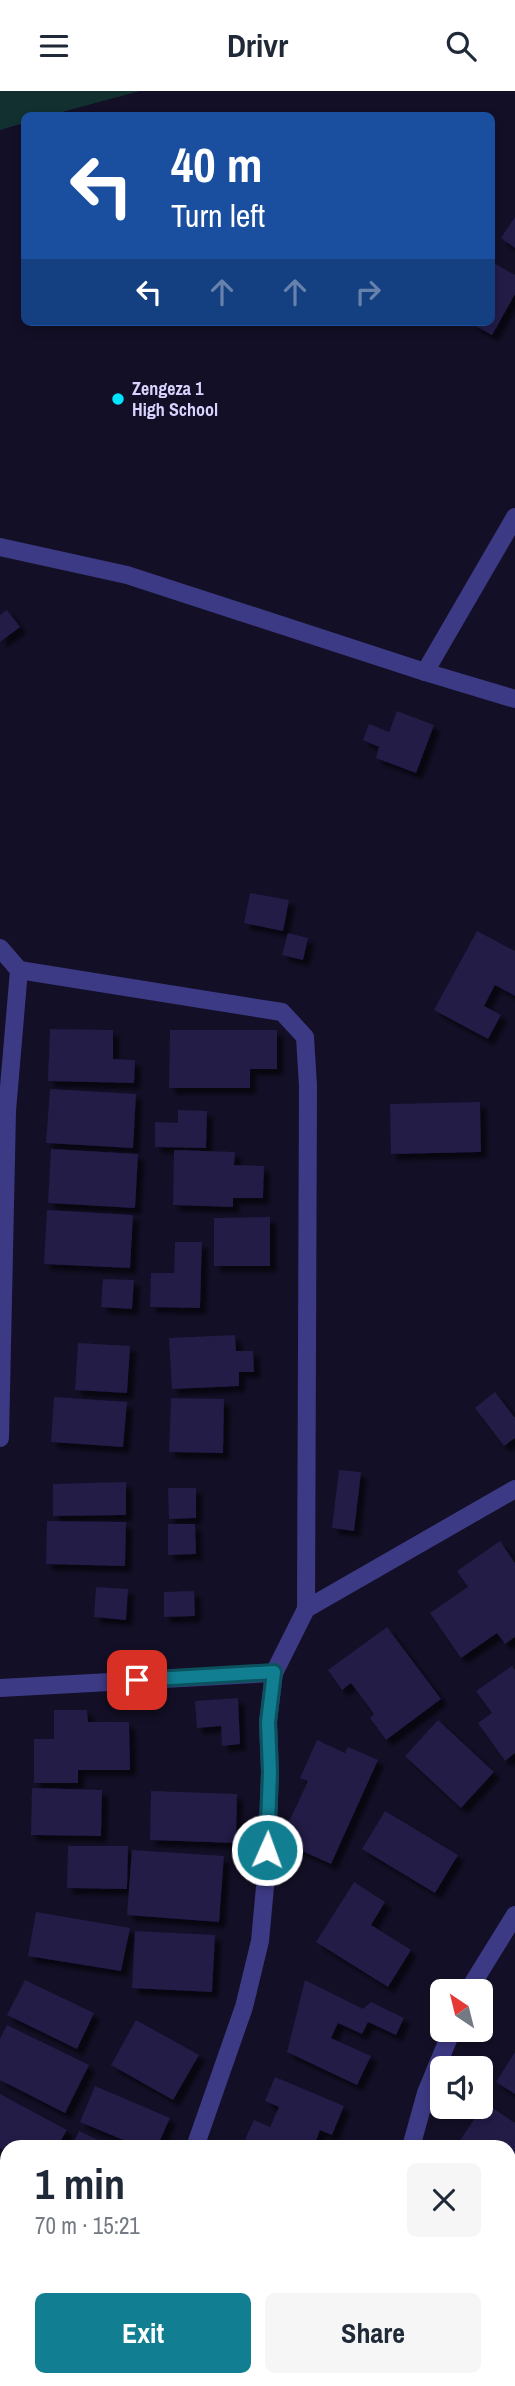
<!DOCTYPE html>
<meta charset="utf-8">
<style>
body{margin:0;font-family:"Archivo Narrow",sans-serif;background:#f6f6f7;color:#1f2937;height:100vh;display:flex;flex-direction:column;font-size:26px;white-space:nowrap}
*{box-sizing:border-box;margin:0}
p{font-size:23px;color:#747a83}
.icon{flex:none;width:38px;height:38px;fill:none;stroke:currentColor;stroke-width:2;stroke-linecap:round;stroke-linejoin:round}
.map{position:relative;flex:1;overflow:hidden}
.panel{position:absolute;left:0px;top:2049px;width:516px;height:247px;display:flex;flex-direction:column;background:#fff;border-radius:21px 21px 0 0;box-shadow:0 4px 10px #0003}
.panel>*{flex:none}
.hud{position:absolute;left:21px;top:21px;width:474px;height:214px;border-radius:10px;box-shadow:0 4px 10px #0003;background:#1a4fa0;color:#fff;overflow:hidden}
.needle{width:46px;rotate:325deg}
.controls{position:absolute;left:430px;top:1888px;display:grid;gap:14px}
.controls a{display:grid;place-items:center;width:63px;height:63px;border-radius:10px;background:#fff;box-shadow:0 4px 10px #0003;font-size:35px}
.pin{position:absolute;display:grid;place-items:center;width:60px;height:60px;color:#fff;margin:-30px;border-radius:14px;box-shadow:0 4px 10px #0006}
.me{position:absolute;width:77px;margin:-38px;rotate:2deg;stroke-linejoin:round;filter:drop-shadow(0 0 5px #0008)}
.turn{display:flex;align-items:center;gap:24px;height:147px;padding:0 35px;font-size:32px}
.turn .icon{width:91px;height:91px;stroke-width:2.5}
.turn b{display:block;font-size:49px;line-height:60px}
.lanes{display:flex;align-items:center;height:66px;padding:0 35px;background:#0003;justify-content:center;gap:35px;direction:ltr}
.lanes .off{opacity:.35}
.round{display:grid;place-items:center;flex:none;width:74px;height:74px;border-radius:10px;background:#f6f6f7}
.summary{display:flex;align-items:center;justify-content:space-between;height:119px;padding:0 35px}
h1{font-size:42px;font-weight:800;line-height:52px}
.button{display:flex;gap:14px;margin-top:auto;padding:14px 35px}
.button a{flex:1;height:80px;border-radius:10px;background:#117e91;color:#fff;font-size:28px;font-weight:800;line-height:80px;text-align:center}
.button a+a{background:#f6f6f7;color:#1f2937}
header{display:flex;justify-content:space-between;align-items:center;height:91px;padding:0 35px;background:#fff;font-size:32px;font-weight:800}
.map>svg:first-child{display:block}
.green{fill:#12302f}
.building{fill:#241b47;filter:url(#shadow)}
.lines{fill:none;stroke-linecap:round;stroke-linejoin:round}
.minor{stroke:#3d3a85;stroke-width:18}
.tertiary{stroke:#3d3a85;stroke-width:18}
.route-casing{stroke:#0b525e;stroke-width:18}
.route{stroke:#117e91;stroke-width:12}
.poi-dot{fill:#00e5ff;stroke:#130f26;stroke-width:2.5}
.labels{text-anchor:middle;stroke-width:7;stroke-linejoin:round;paint-order:stroke}
.poi-label{font-size:18px;font-weight:bold;fill:#d9d4ff;stroke:#130f26;text-anchor:start}
</style>
<header><svg class="icon" aria-label="menu" viewBox="0 0 24 24"><path d="M4 6h16M4 12h16M4 18h16"/></svg>Drivr<svg class="icon" aria-label="search" viewBox="0 0 24 24"><circle cx="10" cy="10" r="6"/><path d="M15 15l6 6"/></svg></header>
<div class="map">
<svg width="515" height="2295" viewBox="0 0 515 2295">
<defs>
<filter id="shadow"><feDropShadow dx="6" dy="6" stdDeviation="2" flood-color="#0009"/></filter>
</defs>
<rect width="100%" height="100%" fill="#130f26"/>
<polygon class="green" points="0,0 140,0 51,24 24,24 24,32 0,39"/>
<g class="building">
<polygon points="515,126 515,157 501,147"/>
<polygon points="492,171 515,184 515,203 492,244 468,231 492,231"/>
<polygon points="7,519 20,536 0,551 0,524"/>
<polygon points="397,620 434,634 416,682 376,667 379,656 363,649 369,633 389,641"/>
<polygon points="250,802 289,809 283,840 244,832"/>
<polygon points="477,840 515,860 515,905 495,894 484,915 501,924 488,948 434,919"/>
<polygon points="288,842 308,847 303,869 282,864"/>
<polygon points="50,938 113,939 113,968 135,969 134,992 48,990"/>
<polygon points="170,939 277,939 277,978 250,978 250,997 169,997"/>
<polygon points="50,998 136,1003 133,1057 46,1052"/>
<polygon points="480,1011 481,1061 391,1063 390,1013"/>
<polygon points="178,1019 207,1020 206,1057 155,1056 155,1031 178,1032"/>
<polygon points="51,1058 138,1063 135,1117 48,1112"/>
<polygon points="174,1059 235,1061 234,1074 264,1075 263,1107 233,1107 233,1116 173,1114"/>
<polygon points="47,1119 133,1124 130,1177 44,1173"/>
<polygon points="270,1126 270,1175 214,1175 214,1127"/>
<polygon points="175,1151 202,1151 200,1217 150,1216 151,1182 174,1182"/>
<polygon points="103,1188 134,1189 132,1218 101,1216"/>
<polygon points="235,1244 236,1260 253,1260 254,1281 239,1281 239,1295 172,1298 169,1247"/>
<polygon points="78,1252 130,1255 127,1302 75,1299"/>
<polygon points="495,1301 515,1327 515,1347 504,1355 475,1317"/>
<polygon points="54,1306 127,1311 123,1356 51,1351"/>
<polygon points="171,1307 224,1308 223,1362 169,1361"/>
<polygon points="339,1379 361,1381 354,1440 332,1437"/>
<polygon points="126,1391 126,1424 53,1425 53,1393"/>
<polygon points="168,1397 196,1397 196,1427 169,1428"/>
<polygon points="47,1430 126,1431 125,1475 46,1473"/>
<polygon points="168,1433 195,1433 196,1463 168,1464"/>
<polygon points="500,1450 515,1472 515,1546 505,1553 497,1542 461,1567 430,1522 468,1496 457,1480"/>
<polygon points="96,1496 128,1498 126,1529 94,1526"/>
<polygon points="194,1500 195,1525 164,1526 164,1501"/>
<polygon points="387,1536 441,1608 386,1649 370,1627 374,1623 351,1592 342,1599 328,1579"/>
<polygon points="512,1575 515,1579 515,1662 505,1670 478,1632 492,1622 476,1600"/>
<polygon points="238,1607 240,1653 222,1655 221,1635 197,1637 195,1610"/>
<polygon points="54,1619 87,1619 88,1631 129,1631 130,1679 78,1679 78,1692 34,1692 34,1648 54,1648"/>
<polygon points="438,1629 494,1681 461,1717 405,1665"/>
<polygon points="317,1649 345,1662 348,1656 378,1669 331,1773 280,1750 308,1690 300,1687"/>
<polygon points="32,1697 102,1699 101,1745 31,1744"/>
<polygon points="151,1700 237,1703 236,1752 150,1749"/>
<polygon points="385,1720 458,1764 435,1802 362,1758"/>
<polygon points="68,1755 128,1755 127,1798 67,1797"/>
<polygon points="132,1759 224,1765 219,1831 127,1824"/>
<polygon points="354,1791 385,1811 371,1834 411,1859 388,1896 316,1851"/>
<polygon points="36,1821 130,1837 121,1880 28,1865"/>
<polygon points="135,1840 215,1844 212,1901 132,1897"/>
<polygon points="25,1889 94,1922 77,1958 7,1924"/>
<polygon points="305,1889 363,1918 371,1911 404,1927 396,1944 368,1931 362,1943 338,1932 331,1947 371,1965 357,1994 287,1961"/>
<polygon points="136,1929 199,1964 173,2009 111,1974"/>
<polygon points="7,1934 89,1974 65,2022 0,1989 0,1948"/>
<polygon points="515,1961 515,2003 496,1991"/>
<polygon points="275,1986 344,2015 332,2044 320,2039 316,2050 330,2056 250,2056 243,2053 254,2029 270,2036 279,2016 265,2010"/>
<polygon points="95,1995 170,2027 157,2056 140,2056 80,2031"/>
<polygon points="0,2003 67,2039 57,2056 7,2056 7,2061 0,2057"/>
<polygon points="485,2012 515,2032 515,2077 509,2073 509,2056 460,2056 457,2054"/>
<polygon points="79,2040 113,2056 72,2056"/>
<polygon points="0,2086 7,2089 7,2114 0,2129"/>
<polygon points="0,2232 7,2235 7,2286 3,2295 0,2295"/>
<polygon points="202,2289 285,2289 284,2295 201,2295"/>
</g>
<g class="lines">
<g class="minor">
<polyline points="425,581 515,426"/>
<polyline points="0,857 19,879 7,1020 0,1347"/>
<polyline points="19,879 282,921 305,946 308,995 306,1518"/>
<polyline points="0,1597 274,1582"/>
<polyline points="468,1900 515,1824"/>
<polyline points="195,2056 244,1916 260,1850 266,1785 270,1681 268,1631 274,1582 306,1518 515,1398"/>
<polyline points="411,2056 426,2002 452,1939"/>
<polyline points="357,2295 357,2289"/>
</g>
<polyline class="tertiary" points="0,456 127,484 425,581 515,608"/>
</g>
<g class="lines">
<defs>
<polyline id="route" points="137,1589 274,1581 268,1631 270,1681 267,1759"/>
</defs>
<use href="#route" class="route-casing"/>
<use href="#route" class="route"/>
</g>
<circle class="poi-dot" cx="118" cy="308" r="7"/>
<g class="labels">
<g class="poi-label">
<text x="132" y="304">Zengeza 1<tspan x="132" dy="21">High School</tspan></text>
</g>
</g>
</svg>
<div class="controls">
<a><svg class="needle" viewBox="-14 -14 28 28"><path d="M0-13l5 13h-10z" fill="#e53935"/><path d="M0 13l5-13h-10z" fill="#747a83"/></svg></a>
<a><svg class="icon" aria-label="sound" viewBox="0 0 24 24"><path d="M4 9h4l5-4v14l-5-4H4zM17 9q2 3 0 6"/></svg></a>
</div>
<div class="pin" style="left:137px;top:1589px;background:#d93025"><svg class="icon" aria-label="arrive" viewBox="0 0 24 24"><path d="M6 21V4h12l-3 4 3 4H6"/></svg></div>
<svg class="me" style="left:267px;top:1759px" viewBox="-20 -20 40 40"><circle r="17" fill="#117e91" stroke="#fff" stroke-width="3"/><path d="M0-11L8 9 0 5-8 9z" fill="#fff"/></svg>
<div class="hud">
<div class="turn"><svg class="icon" aria-label="left" viewBox="0 0 24 24"><path d="M17 20v-9H6M10 6l-5 5 5 5"/></svg><div><b>40 m</b>Turn left</div></div>
<div class="lanes"><svg class="icon" aria-label="left" viewBox="0 0 24 24"><path d="M17 20v-9H6M10 6l-5 5 5 5"/></svg><svg class="icon off" aria-label="ahead" viewBox="0 0 24 24"><path d="M12 20V5M6 11l6-6 6 6"/></svg><svg class="icon off" aria-label="ahead" viewBox="0 0 24 24"><path d="M12 20V5M6 11l6-6 6 6"/></svg><svg class="icon off" aria-label="right" viewBox="0 0 24 24"><path d="M7 20v-9h11M14 6l5 5-5 5"/></svg></div>
</div>
<section class="panel">
<div class="summary"><div><h1>1 min</h1><p>70 m · 15:21</p></div><a class="round"><svg class="icon" aria-label="close" viewBox="0 0 24 24"><path d="M6 6l12 12M18 6L6 18"/></svg></a></div>
<div class="button"><a>Exit</a><a>Share</a></div>
</section>
</div>
